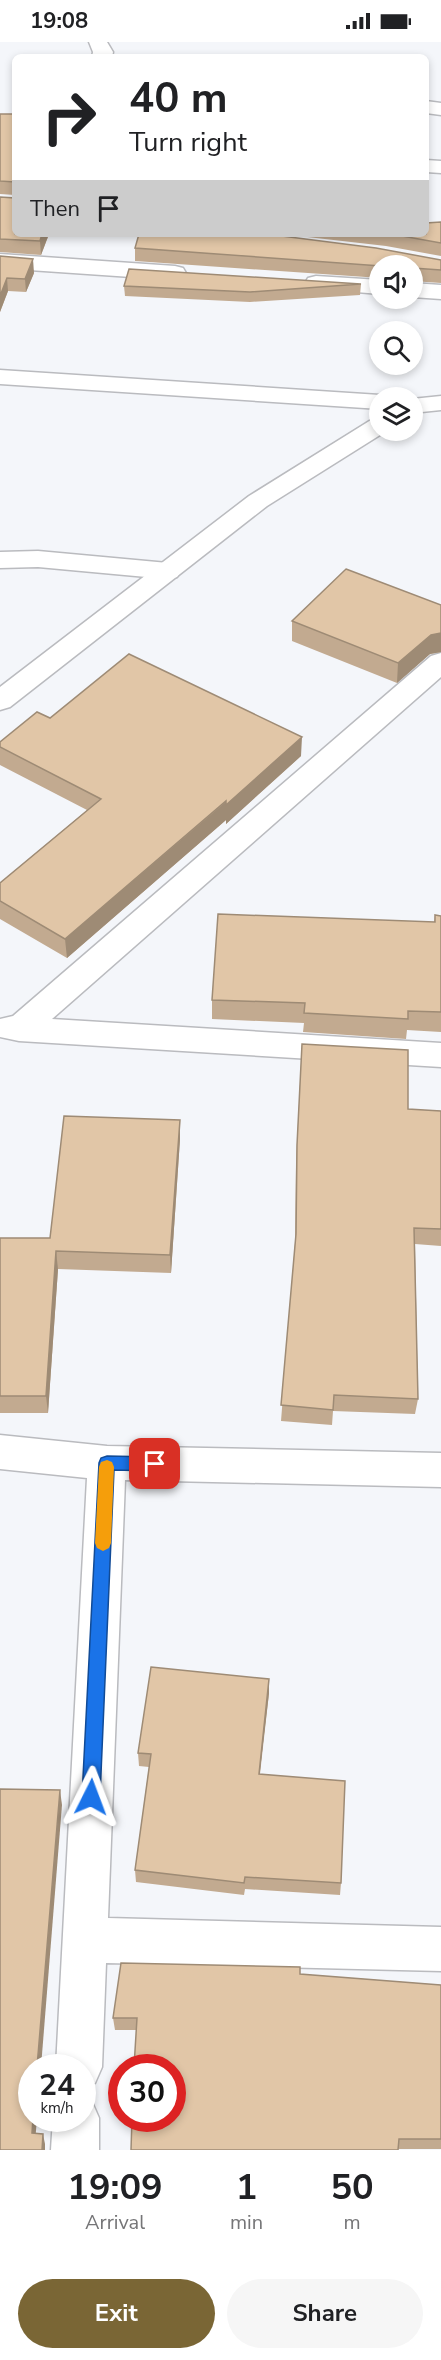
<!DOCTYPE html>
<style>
body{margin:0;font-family:"Nunito Sans",sans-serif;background:#f6f6f6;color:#202124;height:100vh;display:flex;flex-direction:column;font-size:22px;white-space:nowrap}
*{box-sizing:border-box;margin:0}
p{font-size:20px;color:#757577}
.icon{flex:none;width:33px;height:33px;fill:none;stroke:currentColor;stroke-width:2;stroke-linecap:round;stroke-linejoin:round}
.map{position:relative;height:2108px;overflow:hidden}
.details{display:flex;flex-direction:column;background:#fff;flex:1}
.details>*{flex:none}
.top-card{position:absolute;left:12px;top:12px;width:417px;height:183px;border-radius:9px;box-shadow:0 3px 9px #0003;background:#fff;color:#202124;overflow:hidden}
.tools{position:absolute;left:369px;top:213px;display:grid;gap:12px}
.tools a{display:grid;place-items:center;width:54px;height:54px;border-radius:50%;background:#fff;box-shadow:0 3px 9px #0003;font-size:30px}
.speed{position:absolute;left:18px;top:2012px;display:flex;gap:12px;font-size:30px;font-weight:700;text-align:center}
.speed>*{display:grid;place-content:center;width:78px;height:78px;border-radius:50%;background:#fff;box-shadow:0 3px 9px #0003;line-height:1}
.speed small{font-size:15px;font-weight:400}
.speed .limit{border:9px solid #d22;background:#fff;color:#111}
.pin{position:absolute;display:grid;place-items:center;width:51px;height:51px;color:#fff;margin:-26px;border-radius:12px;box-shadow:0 3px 9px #0006}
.me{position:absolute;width:66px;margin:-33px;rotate:3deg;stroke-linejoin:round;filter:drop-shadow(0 0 4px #0008)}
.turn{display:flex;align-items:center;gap:21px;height:126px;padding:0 18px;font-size:27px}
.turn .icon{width:78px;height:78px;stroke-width:2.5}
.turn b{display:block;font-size:42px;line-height:51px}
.then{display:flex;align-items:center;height:57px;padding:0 18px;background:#0003;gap:12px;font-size:22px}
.eta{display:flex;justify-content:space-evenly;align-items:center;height:102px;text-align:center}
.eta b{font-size:36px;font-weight:700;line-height:42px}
.primary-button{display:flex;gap:12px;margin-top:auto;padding:12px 18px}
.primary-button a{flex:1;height:69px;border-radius:36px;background:#7a6635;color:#fff;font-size:24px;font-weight:700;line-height:69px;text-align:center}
.primary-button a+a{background:#f6f6f6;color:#202124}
.status{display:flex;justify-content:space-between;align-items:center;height:42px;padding:0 30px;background:#fff;direction:ltr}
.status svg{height:16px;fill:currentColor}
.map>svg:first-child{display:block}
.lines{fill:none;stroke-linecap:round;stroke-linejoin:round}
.street-casing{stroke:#babbbf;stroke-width:3}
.secondary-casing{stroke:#babbbf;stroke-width:3}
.street{fill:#fff;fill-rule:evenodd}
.secondary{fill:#fff;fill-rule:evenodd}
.wall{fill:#c2aa90}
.shaded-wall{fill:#9e8b75}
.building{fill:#e1c6a7;stroke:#9e8b75;stroke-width:1.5}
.route{fill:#1a73e8;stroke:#114b97;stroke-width:1.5}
.slow{fill:#f59e0b}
</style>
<div class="status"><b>19:08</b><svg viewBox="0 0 49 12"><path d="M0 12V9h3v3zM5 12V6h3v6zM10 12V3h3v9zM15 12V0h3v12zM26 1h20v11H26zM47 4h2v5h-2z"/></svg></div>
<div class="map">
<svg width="441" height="2108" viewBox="0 0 441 2108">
<rect width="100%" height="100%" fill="#f4f6fa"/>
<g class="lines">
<defs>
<g id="street">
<polygon points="89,0 107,0 113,10 112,15 92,15 93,10"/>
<polygon points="426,59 441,61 441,73 426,71"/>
<polygon points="426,118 441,119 441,131 426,130"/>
<polygon points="38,509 168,521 177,523 181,529 177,535 168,537 38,525 0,526 0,510"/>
<polygon points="441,611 441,635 52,977 441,1001 441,1025 19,999 0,995 0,977 13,974 431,614"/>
<polygon points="0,1393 107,1404 441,1411 441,1445 125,1438 108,1876 441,1885 441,1929 106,1921 102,2025 95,2041 82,2047 82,2025 56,2025 87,1436 0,1427"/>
<polygon points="82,2055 92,2060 99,2076 99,2108 51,2108 53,2076 82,2076"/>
</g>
<g id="secondary">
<polygon points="0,212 175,224 183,226 186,231 183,236 175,238 0,226"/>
<polygon points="316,234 380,238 380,252 308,246 305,241 308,236"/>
<polygon points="412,241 441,243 441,257 412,255"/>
<polygon points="0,328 380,353 389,356 380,356 380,367 0,342"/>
<polygon points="441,354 441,368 412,371 412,357"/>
<polygon points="380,376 380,388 388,388 267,464 10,665 0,668 0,645 249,454 371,378"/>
</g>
</defs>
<use href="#street" class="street-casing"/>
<use href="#secondary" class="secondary-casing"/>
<use href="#street" class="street"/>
<use href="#secondary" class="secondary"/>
</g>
<g class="wall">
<polygon points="0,72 15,72 15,153 0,152"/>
<polygon points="0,155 49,192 41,213 0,210"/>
<polygon points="441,180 441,214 386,204 281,192 426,192"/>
<polygon points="135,206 441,218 441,241 412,239 412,224 380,224 380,236 135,219"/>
<polygon points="0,214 34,231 26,250 8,249 0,270"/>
<polygon points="361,242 360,253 250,260 125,254 124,244"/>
<polygon points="441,563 441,610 430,612 397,641 292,599 292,579"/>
<polygon points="50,676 301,714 226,782 226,778 67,916 0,877 0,841 87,768 0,723 0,700"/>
<polygon points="435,873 441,874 441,990 407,988 406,997 303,990 304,981 212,977 212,958 434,880"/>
<polygon points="302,1002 408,1067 441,1069 441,1204 415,1202 418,1357 415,1372 333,1369 332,1383 281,1379 295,1201 296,1120"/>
<polygon points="180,1078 180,1097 171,1231 58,1227 48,1371 0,1371 0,1196 50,1196"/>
<polygon points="269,1637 269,1651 260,1732 341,1841 340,1853 245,1847 244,1853 136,1840 135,1828 149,1725 139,1724 138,1711"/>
<polygon points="300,1932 441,1943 441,2107 399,2107 136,1988 115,1988 113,1976"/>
</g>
<g class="shaded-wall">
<polygon points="42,192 49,192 41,213 40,199"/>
<polygon points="33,217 34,231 26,250 25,237"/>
<polygon points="7,236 8,249 0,270 0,254"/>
<polygon points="441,591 441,610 430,612 397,641 398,621 431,593"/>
<polygon points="302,695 301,714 226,782 226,778 67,916 65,897"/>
<polygon points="180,1078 180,1097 171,1231 170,1213"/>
<polygon points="56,1209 58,1227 48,1371 46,1354"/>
<polygon points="269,1637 269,1651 258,1745 259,1732"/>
<polygon points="60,1748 62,1763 41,2025 37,2025"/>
<polygon points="33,2076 37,2076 35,2101 32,2091"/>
<polygon points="43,2092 45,2102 45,2108 42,2108"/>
</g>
<g class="building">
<polygon points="0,72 15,72 15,140 0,139"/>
<polygon points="0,155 15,156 15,192 42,192 40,199 0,197"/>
<polygon points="441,180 441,201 391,192 426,192 426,181"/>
<polygon points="139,192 266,192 376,206 441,218 441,228 413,226 412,229 412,224 381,224 135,206"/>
<polygon points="0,214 33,217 25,237 7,236 0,254"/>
<polygon points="129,227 361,242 250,250 124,244"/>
<polygon points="346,527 441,563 441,591 431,593 398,621 292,579"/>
<polygon points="129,612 302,695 226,763 226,759 65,897 0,859 0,841 101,757 0,705 0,700 37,670 50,676"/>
<polygon points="218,872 435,880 435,873 441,874 441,970 408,969 408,977 304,971 305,961 212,958"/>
<polygon points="302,1002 408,1008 408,1067 441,1069 441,1187 414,1186 418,1357 334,1353 333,1368 281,1363 296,1192 297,1103"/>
<polygon points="64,1074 180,1078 170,1213 56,1209 46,1354 0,1354 0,1196 50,1196"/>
<polygon points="151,1625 269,1637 259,1732 345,1739 341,1841 245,1835 244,1841 135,1828 151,1712 138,1711"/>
<polygon points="0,1747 60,1748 37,2025 32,2025 32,2076 33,2076 32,2091 43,2092 42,2108 0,2108"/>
<polygon points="121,1921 300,1925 300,1932 441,1943 441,2097 399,2097 398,2108 131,2108 132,2076 172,2076 172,2025 134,2025 137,1976 113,1976"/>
</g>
<polygon class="route" points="107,1414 155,1415 160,1417 162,1422 160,1427 155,1429 114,1428 100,1755 97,1761 91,1763 85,1761 82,1755 99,1421 101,1416"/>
<polygon class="slow" points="107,1418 112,1420 114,1425 111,1501 109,1506 103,1509 97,1506 95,1501 99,1425 101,1420"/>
</svg>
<div class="tools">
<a><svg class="icon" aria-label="sound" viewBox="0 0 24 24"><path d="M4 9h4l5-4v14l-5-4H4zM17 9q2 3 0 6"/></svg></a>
<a><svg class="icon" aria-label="search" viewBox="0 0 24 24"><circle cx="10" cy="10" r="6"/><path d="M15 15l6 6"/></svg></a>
<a><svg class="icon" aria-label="layers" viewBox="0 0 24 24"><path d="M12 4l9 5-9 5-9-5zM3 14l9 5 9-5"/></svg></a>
</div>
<div class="speed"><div>24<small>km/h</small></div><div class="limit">30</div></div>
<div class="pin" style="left:155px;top:1422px;background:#d93025"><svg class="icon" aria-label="arrive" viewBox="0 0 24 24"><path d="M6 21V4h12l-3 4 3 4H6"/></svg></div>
<svg class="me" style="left:91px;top:1755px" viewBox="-20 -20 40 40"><path d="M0-17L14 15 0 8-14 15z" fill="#1a73e8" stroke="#fff" stroke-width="4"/></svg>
<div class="top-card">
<div class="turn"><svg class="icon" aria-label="right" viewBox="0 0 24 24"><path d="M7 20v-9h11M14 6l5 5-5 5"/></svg><div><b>40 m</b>Turn right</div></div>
<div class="then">Then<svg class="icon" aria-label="arrive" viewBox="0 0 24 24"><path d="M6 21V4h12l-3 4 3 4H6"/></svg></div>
</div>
</div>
<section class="details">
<div class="eta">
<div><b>19:09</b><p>Arrival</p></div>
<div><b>1</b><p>min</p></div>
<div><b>50</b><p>m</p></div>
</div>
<div class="primary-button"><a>Exit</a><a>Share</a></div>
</section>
